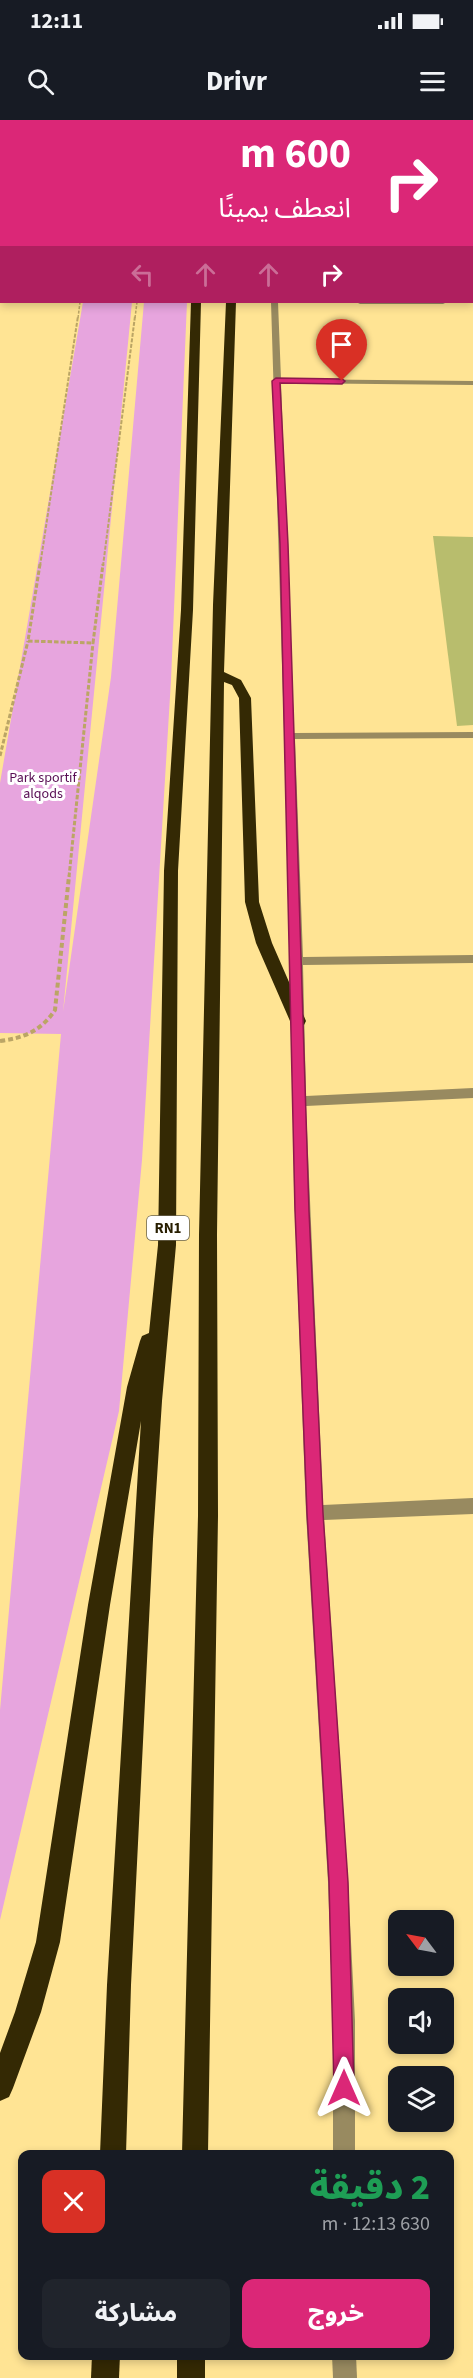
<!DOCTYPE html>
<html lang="ar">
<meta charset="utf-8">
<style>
body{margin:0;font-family:"Source Sans 3","Noto Sans Arabic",sans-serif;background:#20242c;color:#f1f3f6;direction:rtl;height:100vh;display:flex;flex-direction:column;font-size:22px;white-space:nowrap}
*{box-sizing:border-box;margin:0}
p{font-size:20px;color:#9ea1a6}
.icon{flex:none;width:33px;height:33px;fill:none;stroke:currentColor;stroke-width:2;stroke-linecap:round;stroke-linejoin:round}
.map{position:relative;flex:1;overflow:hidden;direction:ltr}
.details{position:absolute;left:18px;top:2030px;width:436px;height:210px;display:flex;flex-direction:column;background:#171b24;border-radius:12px;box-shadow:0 3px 9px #0003;direction:rtl}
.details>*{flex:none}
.banner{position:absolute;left:0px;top:0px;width:474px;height:183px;box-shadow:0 3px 9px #0003;direction:rtl;background:#db2777;color:#fff;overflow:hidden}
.needle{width:39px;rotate:302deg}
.tools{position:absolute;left:388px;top:1790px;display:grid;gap:12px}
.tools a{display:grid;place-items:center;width:66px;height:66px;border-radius:12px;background:#171b24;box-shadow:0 3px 9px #0003;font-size:30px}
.pin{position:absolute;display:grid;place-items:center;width:51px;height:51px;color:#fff;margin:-62px -26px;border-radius:50% 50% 50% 0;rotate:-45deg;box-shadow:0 0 6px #0007}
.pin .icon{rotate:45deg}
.me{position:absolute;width:66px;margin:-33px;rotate:0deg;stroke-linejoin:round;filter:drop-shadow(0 0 4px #0008)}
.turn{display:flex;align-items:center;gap:21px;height:126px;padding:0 24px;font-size:27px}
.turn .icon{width:78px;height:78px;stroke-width:2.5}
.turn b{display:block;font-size:42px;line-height:51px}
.lanes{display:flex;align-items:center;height:57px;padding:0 24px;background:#0003;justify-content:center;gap:30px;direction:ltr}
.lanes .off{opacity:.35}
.round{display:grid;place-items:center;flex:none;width:63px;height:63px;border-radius:12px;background:#20242c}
.overview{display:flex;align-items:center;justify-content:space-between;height:102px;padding:0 24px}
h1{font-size:36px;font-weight:800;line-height:45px;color:#1e9e55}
.button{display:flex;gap:12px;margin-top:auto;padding:12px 24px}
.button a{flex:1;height:69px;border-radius:12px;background:#db2777;color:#fff;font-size:24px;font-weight:800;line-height:69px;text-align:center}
.button a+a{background:#20242c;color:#f1f3f6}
.status{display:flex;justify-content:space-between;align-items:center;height:42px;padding:0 30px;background:#171b24;direction:ltr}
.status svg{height:16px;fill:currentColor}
header{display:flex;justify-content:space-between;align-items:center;height:78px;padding:0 24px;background:#171b24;font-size:27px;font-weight:800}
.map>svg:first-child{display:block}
.green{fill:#e7a5de}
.building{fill:#b8bd6d}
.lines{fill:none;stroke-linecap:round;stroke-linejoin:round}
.path-far3{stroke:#bba565;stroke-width:1.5;stroke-dasharray:3 1.5;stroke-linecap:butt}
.path-far2{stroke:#bba565;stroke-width:2;stroke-dasharray:4 1.5;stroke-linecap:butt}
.path-far1{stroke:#bba565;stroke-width:3;stroke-dasharray:4.5 2;stroke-linecap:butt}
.path{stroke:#bba565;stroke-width:4;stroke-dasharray:5 3;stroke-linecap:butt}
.minor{fill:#988a60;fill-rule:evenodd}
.highway{fill:#342904;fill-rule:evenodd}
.route{fill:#db2777;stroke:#8e194d;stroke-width:1.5}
.labels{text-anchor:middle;stroke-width:6;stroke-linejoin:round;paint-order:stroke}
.far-park-label{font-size:14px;fill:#580e53;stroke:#fff}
.shield{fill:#fff;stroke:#68624c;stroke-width:1.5}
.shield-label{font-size:15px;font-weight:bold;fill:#281e00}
</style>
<div class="status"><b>12:11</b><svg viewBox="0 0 49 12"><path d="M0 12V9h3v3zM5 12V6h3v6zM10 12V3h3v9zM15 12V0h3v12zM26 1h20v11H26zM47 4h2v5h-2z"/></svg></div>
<header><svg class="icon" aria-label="menu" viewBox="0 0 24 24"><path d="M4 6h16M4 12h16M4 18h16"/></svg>Drivr<svg class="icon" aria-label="search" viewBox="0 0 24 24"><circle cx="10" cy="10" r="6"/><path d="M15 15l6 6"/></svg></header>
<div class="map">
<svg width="473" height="2258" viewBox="0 0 473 2258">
<rect width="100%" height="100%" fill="#ffe494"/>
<polygon class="green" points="83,182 132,182 63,892 111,557 144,182 187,182 171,560 142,1040 119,1291 0,1800 0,1590 61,914 0,913 0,663"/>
<polygon class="building" points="433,416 473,417 473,605 457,606"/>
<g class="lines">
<g class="path-far3">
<polyline points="78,198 80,182"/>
<polyline points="135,198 137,182"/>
</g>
<g class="path-far2">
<polyline points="40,446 78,196"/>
<polyline points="103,446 135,196"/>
</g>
<g class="path-far1">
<polyline points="40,444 28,521 93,523 103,444"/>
<polyline points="0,636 28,521"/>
<polyline points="69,757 93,523"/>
</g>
<path class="path" d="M0,921c24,-3 41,-10 55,-31l14,-134"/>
<g class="minor">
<rect x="61" y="0" width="6" height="2"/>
<rect x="268" y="0" width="6" height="2"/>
<rect x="322" y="0" width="6" height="2"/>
<rect x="472" y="7" width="1" height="4"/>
<polygon points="0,17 2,18 2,22 0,21"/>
<rect x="472" y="40" width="1" height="4"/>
<polygon points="0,74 2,74 0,79"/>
<rect x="472" y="87" width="1" height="4"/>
<rect x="472" y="126" width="1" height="4"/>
<polygon points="271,182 278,182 281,259 473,261 473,265 281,263 294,613 473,612 473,618 295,619 303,837 473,835 473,843 303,845 306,976 473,968 473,978 306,986 323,1385 473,1378 473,1394 324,1400 348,1762 355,1901 355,2034 333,2034 333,1901 328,1762 306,1393 294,1067 291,841"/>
<polygon points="356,182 447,182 443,184 360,184"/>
<polygon points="332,2235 356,2235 357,2258 333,2258"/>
</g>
<g class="highway">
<rect x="199" y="0" width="8" height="2"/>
<rect x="225" y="0" width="8" height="2"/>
<polygon points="191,182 201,182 193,490 178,751 176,1125 162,1281 153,1419 131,1865 126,2034 100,2034 107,1865 141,1301 110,1485 60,1822 41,1892 13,1968 9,1977 0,1981 0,1933 15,1892 36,1822 88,1485 127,1267 140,1221 142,1216 149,1213 158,1125 164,751 181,490"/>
<polygon points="226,182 236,182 224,552 241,560 251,578 259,782 272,823 306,901 304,905 292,905 290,901 256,823 245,782 239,578 232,565 224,562 217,1115 218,1396 208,2034 182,2034 198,1396 199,1115 213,485"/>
<polygon points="92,2235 120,2235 119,2258 91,2258"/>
<rect x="177" y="2235" width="28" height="23"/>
</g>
</g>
<polygon class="route" points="276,258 342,259 345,261 342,264 280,263 288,424 309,1091 323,1393 348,1762 354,1968 351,1975 344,1977 337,1975 334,1968 329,1762 307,1393 295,1091 280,424 272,261"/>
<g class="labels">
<g class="far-park-label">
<text x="43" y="662">Park sportif<tspan x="43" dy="16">alqods</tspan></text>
</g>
<rect class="shield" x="147" y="1096" width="42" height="24" rx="4.5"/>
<g class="shield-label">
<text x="168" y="1113">RN1</text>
</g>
</g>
</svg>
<div class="tools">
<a><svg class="needle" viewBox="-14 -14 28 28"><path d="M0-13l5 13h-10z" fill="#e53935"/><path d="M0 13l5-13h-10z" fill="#9ea1a6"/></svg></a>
<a><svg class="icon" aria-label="sound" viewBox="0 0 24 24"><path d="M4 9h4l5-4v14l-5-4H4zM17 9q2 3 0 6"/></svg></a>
<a><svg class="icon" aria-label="layers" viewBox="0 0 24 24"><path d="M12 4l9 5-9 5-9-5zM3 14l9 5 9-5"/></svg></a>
</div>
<div class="pin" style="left:342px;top:261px;background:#d93025"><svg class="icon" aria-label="arrive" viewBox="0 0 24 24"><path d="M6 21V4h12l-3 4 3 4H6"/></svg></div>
<svg class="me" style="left:344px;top:1968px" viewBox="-20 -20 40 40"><path d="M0-17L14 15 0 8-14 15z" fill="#db2777" stroke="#fff" stroke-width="4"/></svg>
<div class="banner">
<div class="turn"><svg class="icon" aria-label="right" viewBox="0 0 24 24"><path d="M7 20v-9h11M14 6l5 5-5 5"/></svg><div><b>600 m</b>انعطف يمينًا</div></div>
<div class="lanes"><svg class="icon off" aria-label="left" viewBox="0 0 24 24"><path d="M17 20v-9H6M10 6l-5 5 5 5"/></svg><svg class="icon off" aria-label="ahead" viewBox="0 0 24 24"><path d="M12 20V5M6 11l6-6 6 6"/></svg><svg class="icon off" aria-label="ahead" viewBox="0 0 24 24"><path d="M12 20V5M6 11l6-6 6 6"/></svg><svg class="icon" aria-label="right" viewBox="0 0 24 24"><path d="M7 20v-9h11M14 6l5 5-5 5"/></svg></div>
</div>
<section class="details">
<div class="overview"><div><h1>2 دقيقة</h1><p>630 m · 12:13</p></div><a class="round" style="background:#d93025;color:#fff"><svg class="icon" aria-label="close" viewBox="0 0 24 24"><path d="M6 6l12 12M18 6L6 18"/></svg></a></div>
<div class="button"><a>خروج</a><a>مشاركة</a></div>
</section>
</div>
